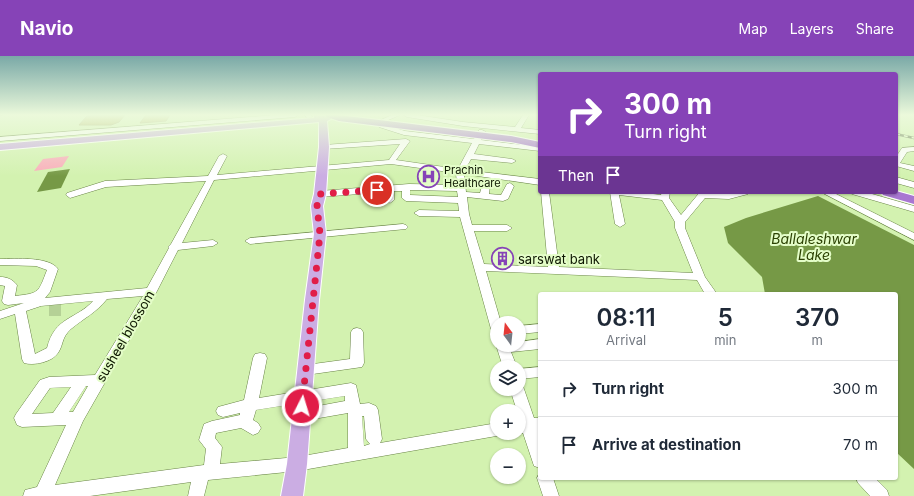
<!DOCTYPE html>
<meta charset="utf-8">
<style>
body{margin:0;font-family:Inter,sans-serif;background:#f2f2f3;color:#1f2937;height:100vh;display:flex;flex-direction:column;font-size:15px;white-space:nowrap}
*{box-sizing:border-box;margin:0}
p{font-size:13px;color:#747a83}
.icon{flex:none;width:22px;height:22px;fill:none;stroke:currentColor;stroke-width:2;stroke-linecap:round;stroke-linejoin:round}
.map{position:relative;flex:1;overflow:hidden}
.sheet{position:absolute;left:538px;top:236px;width:360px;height:188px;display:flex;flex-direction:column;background:#fff;border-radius:4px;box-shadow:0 1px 3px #0004}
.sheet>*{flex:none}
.top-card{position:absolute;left:538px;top:16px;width:360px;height:122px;border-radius:4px;box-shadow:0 1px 3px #0004;background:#8643b7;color:#fff;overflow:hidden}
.needle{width:26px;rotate:345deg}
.buttons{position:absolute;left:490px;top:260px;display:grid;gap:8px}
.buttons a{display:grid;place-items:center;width:36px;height:36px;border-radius:50%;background:#fff;box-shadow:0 1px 3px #0004;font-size:20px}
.pin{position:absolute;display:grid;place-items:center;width:34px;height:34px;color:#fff;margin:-17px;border:2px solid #fff;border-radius:50%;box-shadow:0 1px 4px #0007}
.me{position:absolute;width:44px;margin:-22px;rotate:5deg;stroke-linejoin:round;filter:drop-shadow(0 0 3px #0008)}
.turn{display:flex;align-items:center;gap:14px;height:84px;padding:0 20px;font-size:18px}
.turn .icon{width:52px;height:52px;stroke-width:2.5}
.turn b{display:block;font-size:28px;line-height:34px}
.then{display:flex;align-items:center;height:38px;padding:0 20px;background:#0003;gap:8px;font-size:15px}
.eta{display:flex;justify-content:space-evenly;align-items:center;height:68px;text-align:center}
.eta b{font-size:24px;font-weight:600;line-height:28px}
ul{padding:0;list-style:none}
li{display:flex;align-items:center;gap:12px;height:56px;padding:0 20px;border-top:1px solid #e0e1e3}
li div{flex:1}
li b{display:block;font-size:15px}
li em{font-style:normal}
header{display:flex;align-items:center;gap:24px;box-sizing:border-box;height:56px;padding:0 20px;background:#8643b7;color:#fff}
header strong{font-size:19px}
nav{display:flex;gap:22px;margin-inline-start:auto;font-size:14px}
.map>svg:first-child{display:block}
.green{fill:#faaebb}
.water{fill:#769946}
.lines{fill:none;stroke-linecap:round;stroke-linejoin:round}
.stream{stroke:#769946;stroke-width:1.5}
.building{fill:#aead4e;stroke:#95954f}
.minor-tunnel{stroke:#b5d196;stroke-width:12;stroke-dasharray:12 6;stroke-linecap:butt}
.minor-casing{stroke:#698446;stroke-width:1}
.major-casing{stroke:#fff;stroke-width:2}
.highway-casing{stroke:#fff;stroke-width:2}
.minor{fill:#fff;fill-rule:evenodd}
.major{fill:#cbade3;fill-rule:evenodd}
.highway{fill:#a877d1;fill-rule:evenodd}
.rail-casing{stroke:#5c6e47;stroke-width:2.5}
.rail{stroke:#e4fdc8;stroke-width:1.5;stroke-dasharray:4;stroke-linecap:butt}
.route{stroke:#e11d48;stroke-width:7;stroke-dasharray:0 12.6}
.labels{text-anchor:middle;stroke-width:4;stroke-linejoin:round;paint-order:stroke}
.far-poi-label{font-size:11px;fill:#0d1701;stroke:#e4fdc8;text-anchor:start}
.poi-label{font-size:13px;fill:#0d1701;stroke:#e4fdc8;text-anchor:start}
.street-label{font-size:13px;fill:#0d1701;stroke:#e4fdc8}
.water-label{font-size:14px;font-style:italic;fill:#2c4203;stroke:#e4fdc8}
</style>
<header>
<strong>Navio</strong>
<nav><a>Map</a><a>Layers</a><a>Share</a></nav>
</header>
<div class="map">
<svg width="914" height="440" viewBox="0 0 914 440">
<rect width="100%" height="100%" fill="#d3f2b0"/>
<polygon class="green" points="69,100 62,111 34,115 43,103"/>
<g class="water">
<polygon points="70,113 61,132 37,136 48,116"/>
<polygon points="818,140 914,189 914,413 896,396 896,238 765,238 762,221 728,187 724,171 746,162"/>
</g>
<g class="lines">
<polyline class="stream" points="0,59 2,59"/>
</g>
<g class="building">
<polygon points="100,59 125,59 119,66 111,69 79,69 87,60"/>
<polygon points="146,59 170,59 166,65 140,67"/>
<polygon points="493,196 511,196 512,206 493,206"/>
</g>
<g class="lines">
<polyline class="minor-tunnel" points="55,248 55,266"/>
<defs>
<g id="minor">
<polygon points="276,59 298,59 295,61 0,85 0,81"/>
<polygon points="305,59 311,59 312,61 307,62"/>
<polygon points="392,59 400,59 386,65 381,64"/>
<polygon points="404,59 417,59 463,66 515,71 523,59 529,59 521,72 540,74 540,78 463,70 407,61"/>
<path d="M383,66l2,1 1,2 19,6 69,8 5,-9h3l4,2 -5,8 59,7v4l-61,-7 -5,10 38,5 4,2 -4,2 -41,-4 -6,11 75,9v6l-76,-11 2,18 14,1 2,-7 4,-3 4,3 -1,8 12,1 6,-11 3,-1 4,3 -6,13 -5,2 -36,-4 2,17 3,11h35l5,3 -5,3h-33l10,33 64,3 -7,-75h8l10,75 134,6 -18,-45v-6l-13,-22 -43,-5 6,29 -5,3 -5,-3 -5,-32h27l24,3 1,-3h8l-1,6 12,17 19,-23 29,1 20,-1 -1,2 -19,5 -24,-1 -20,24v6l20,49 12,17h-12l-8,-14 -211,-9 15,52h-4v10l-4,-1 -2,-3 -31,-112 -41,-1 -5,-3 5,-3 40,1 -1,-8 -52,-2 -4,-3v-7h-8v9l-4,3 -4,-3 -1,-8 -65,5 -4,-3 4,-3 89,-7 48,1 -1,-12 -65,-9 -177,16 -32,63 31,-3 5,3 -5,3 -35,4 -21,41 -74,130 -28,64 149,-20 2,-16 -7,-9 5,-16 8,-3 28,-6v-2l-17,4 -5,-2 -2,-4 2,-4 26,-7 9,-42 2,-4 5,-1 5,1 2,4 -8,40 92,-15 5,2 4,19 9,-1 7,3 2,4 4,29 -2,4 117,-20v10h6l-1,2 -205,36 -89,9 -4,16h-16l3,-14 -101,14h-67l2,-6 12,-3 29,-62 -44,2 -5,-2 -3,-7 2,-4 24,-34 9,-3 46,-2 48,-79 -36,3c-11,14 -23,19 -36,30 -10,9 -7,15 -13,24 -6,9 -24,13 -34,10l-2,-4 -7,-45 -15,5v-8l24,-8 -16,2 -4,-1 -2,-3 3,-15 -5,-1v-8c7,0 12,2 17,8l-2,11c25,-3 23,-3 32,-26l-11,-4 -36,-1v-6c15,0 49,-3 58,10l-8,23 -5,6 102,-10 22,-40 -1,-1 3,-3 35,-63 -100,6 -36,11 -4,-3 1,-2 38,-12 103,-5 11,-20 4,-2 4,2 -10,19 172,-15 11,-16 -76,5 -4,-2 4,-2 82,-6 4,2 -14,19 62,9 14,-26 -68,-8 -25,-8v-2zM410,134l47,1 1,6 -48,-2zM93,245c-17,19 -38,15 -46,47l-12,6 -9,-43 15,-5zM86,330h2l-15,26h-4zM71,331l-18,26 -21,1 18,-26zM345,340v5l-43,8 -5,2 -2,4 2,4 5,2 46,-8v35l-51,9 -77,7 2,-17 -7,-9 1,-5 25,-5 12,7 5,-2 3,-5 -3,-5 -5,-3 3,-10zM362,360h2l2,23 4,5 -6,2z"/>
<polygon points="914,91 914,95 907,96 900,107 914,110 914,115 896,110 896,101 902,92"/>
<polygon points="896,121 914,126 914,132 896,127"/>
<polygon points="821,136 832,136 914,177 914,184"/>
<polygon points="851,136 865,136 914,150 914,156 852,138"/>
<polygon points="403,168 406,169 408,171 406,173 250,188 245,185 250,182"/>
<polygon points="540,268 540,276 519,278 519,270"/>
<polygon points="357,272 361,273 363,276 364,307 362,311 306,319 301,318 299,314 301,310 306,309 350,303 351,276 353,273"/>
<polygon points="540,283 540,293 511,296 517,311 503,311 496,289 497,286 497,289 519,289 519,286"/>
<polygon points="540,311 540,321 519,323 519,313"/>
<polygon points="519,328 522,329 524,333 534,362 540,362 540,374 538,375 540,381 540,412 534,410 523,377 518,377 519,377 519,355 517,355 510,333 519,333"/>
<polygon points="540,416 540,422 553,422 559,440 543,440 537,422"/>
<polygon points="856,422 875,422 887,434 889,440 870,440 858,427"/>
</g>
<path id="major" d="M314,59c6,0 10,1 16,2l1,2 -4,2 2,26 -3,47 -3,12 3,28 -7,66 -12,164 -4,32h-22l6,-32 18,-164 9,-66 -3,-28 3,-12 5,-47v-25l-319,28v-6l314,-26z"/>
<g id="highway">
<polygon points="325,59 338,59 511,80 540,86 540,92 511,86 339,65 327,61"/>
<polygon points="896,135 914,140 914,148 883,139 881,136 896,136"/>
</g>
</defs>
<use href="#minor" class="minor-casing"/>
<use href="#major" class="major-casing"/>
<use href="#highway" class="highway-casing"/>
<use href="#minor" class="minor"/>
<use href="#major" class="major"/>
<use href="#highway" class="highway"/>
<defs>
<polyline id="rail" points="896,78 914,82"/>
</defs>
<use href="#rail" class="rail-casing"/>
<use href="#rail" class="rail"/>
</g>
<linearGradient id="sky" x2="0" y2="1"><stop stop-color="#7aa9a7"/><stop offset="0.49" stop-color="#ebf9db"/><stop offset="1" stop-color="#ebf9db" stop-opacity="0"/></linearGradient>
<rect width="914" height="120" fill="url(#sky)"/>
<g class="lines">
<polyline class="route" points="302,350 320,178 317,150 320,138 377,134"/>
</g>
<defs>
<symbol id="hospital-ring" viewBox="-11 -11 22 22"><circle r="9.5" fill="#e4fdc8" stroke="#8643b7" stroke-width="1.5"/><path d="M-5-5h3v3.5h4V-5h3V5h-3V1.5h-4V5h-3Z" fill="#8643b7"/></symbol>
<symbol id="building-ring" viewBox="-11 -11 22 22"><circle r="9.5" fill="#e4fdc8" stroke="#8643b7" stroke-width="1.5"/><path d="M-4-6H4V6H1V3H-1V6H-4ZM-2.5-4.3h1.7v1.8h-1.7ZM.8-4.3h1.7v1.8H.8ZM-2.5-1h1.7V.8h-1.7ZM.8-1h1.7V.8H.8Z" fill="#8643b7"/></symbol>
</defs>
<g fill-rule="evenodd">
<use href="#hospital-ring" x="416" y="108" width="25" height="25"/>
<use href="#building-ring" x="490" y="190" width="25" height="25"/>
</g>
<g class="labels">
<g class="far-poi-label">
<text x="444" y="118">Prachin<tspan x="444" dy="13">Healthcare</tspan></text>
</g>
<g class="poi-label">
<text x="518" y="208">sarswat bank</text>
</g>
<g class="street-label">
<text transform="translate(125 280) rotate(-60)" y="5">susheel blossom</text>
</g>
<g class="water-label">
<text x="814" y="188">Ballaleshwar<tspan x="814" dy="16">Lake</tspan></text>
</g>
</g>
</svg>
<div class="buttons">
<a><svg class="needle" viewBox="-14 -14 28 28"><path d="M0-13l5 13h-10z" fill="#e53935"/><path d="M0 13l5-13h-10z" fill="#747a83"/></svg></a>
<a><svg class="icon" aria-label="layers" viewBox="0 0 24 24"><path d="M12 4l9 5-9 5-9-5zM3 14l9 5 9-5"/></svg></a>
<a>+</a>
<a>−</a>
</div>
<div class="pin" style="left:377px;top:134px;background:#d93025"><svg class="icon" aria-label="arrive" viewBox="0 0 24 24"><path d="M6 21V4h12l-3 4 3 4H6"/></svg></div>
<svg class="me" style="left:302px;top:350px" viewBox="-20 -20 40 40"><circle r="17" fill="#e11d48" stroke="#fff" stroke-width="3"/><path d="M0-11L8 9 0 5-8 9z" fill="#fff"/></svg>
<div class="top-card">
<div class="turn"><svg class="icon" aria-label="right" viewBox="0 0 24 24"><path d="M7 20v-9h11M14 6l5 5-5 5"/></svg><div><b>300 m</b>Turn right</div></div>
<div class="then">Then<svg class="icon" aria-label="arrive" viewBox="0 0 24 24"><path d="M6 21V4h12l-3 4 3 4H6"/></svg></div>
</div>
<section class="sheet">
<div class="eta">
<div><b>08:11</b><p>Arrival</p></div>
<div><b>5</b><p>min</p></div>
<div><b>370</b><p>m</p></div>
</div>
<ul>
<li><svg class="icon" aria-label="right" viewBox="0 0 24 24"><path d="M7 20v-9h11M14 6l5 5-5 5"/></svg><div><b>Turn right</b></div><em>300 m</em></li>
<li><svg class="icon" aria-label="arrive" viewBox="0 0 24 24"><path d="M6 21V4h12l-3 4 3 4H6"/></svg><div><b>Arrive at destination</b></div><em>70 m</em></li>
</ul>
</section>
</div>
